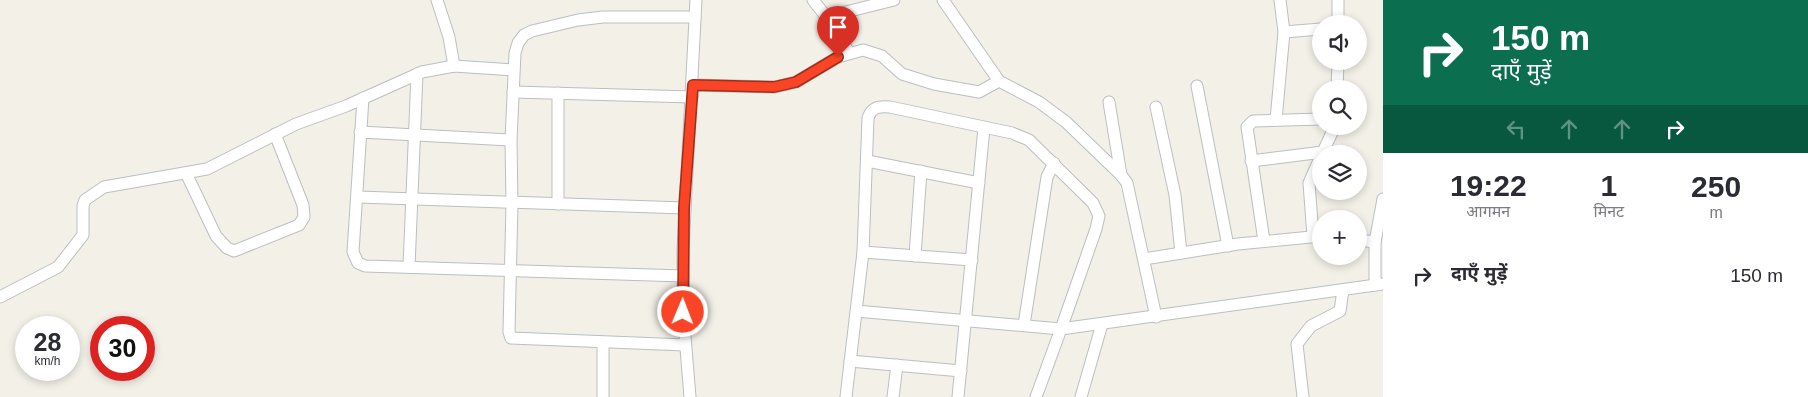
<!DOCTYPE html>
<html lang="hi">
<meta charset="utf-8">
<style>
body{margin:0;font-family:Arial,"Noto Sans Devanagari",sans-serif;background:#f7f7f7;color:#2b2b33;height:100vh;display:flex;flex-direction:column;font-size:19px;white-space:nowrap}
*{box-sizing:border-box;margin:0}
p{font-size:16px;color:#7c7c81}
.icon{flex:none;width:28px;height:28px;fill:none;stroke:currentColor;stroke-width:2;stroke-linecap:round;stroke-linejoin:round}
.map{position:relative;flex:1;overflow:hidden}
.drawer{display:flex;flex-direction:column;background:#fff;width:425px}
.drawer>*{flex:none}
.guide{background:#0b6e4f;color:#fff;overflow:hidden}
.fabs{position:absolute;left:1312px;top:15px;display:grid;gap:10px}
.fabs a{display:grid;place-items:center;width:55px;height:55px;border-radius:50%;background:#fff;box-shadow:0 2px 8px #0003;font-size:25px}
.speed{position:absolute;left:15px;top:316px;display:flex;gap:10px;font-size:25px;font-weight:700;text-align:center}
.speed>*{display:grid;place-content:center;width:65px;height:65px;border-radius:50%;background:#fff;box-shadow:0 2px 8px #0003;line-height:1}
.speed small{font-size:12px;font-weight:400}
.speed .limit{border:8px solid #d22;background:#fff;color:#111}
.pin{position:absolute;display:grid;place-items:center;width:42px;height:42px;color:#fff;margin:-51px -21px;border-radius:50% 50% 50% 0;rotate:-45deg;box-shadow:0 0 5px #0007}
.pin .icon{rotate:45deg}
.me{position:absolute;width:55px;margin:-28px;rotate:1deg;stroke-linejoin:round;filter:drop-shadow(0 0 4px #0008)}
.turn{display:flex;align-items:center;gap:18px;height:105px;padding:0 25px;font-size:22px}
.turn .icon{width:65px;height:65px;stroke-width:2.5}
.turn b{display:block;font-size:35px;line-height:42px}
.lanes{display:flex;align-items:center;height:48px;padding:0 25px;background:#0003;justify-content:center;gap:25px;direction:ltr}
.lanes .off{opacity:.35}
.eta{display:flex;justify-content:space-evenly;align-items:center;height:85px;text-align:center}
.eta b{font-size:30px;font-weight:700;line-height:35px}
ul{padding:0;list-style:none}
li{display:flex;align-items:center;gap:15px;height:75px;padding:0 25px}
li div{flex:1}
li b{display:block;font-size:19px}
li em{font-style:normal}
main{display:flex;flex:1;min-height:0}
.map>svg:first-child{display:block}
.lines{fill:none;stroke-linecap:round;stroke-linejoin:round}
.street-casing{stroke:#bbbec3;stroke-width:13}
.street{stroke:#fff;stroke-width:11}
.route-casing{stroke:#a22d19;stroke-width:12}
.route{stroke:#f94526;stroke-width:9}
</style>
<main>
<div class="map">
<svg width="1383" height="397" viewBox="0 0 1383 397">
<rect width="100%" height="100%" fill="#f2f0e7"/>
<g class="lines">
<defs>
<g id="street">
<polyline points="437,0 449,37 454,66"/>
<polyline points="813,0 835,28 849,53"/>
<polyline points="943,0 999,81 1039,102 1066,122 1121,175 1127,183 1156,317"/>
<polyline points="1338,0 1338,24"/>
<polyline points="826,17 894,0"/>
<polyline points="1284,32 1321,29"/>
<polyline points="693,85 775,87 796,82 838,57 863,50 882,56 902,74 934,84 979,92 999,81"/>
<polyline points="1197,86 1228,246"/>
<polyline points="1337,89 1338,61"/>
<polyline points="513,92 692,97"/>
<polyline points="363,98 353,252 358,263 365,266 683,276"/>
<polyline points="1109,102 1121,175"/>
<polyline points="1156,107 1175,195 1181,253"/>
<polyline points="1276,120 1284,32 1280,0"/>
<polyline points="360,132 511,140"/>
<polyline points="1322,154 1335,126"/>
<polyline points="867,161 979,183"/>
<polyline points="1251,161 1323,152"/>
<polyline points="186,173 216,236 227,248 234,251 299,225 304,217 303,205 275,134"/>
<polyline points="358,197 684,208"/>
<polyline points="558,204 558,93"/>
<polyline points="1313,236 1309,183 1321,156"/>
<polyline points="1359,240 1375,242"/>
<polyline points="1264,241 1247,127 1253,121 1321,119"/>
<polyline points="863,252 972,260"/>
<polyline points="915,256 921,171"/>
<polyline points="1144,259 1238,244 1321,236"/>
<polyline points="409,267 417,74"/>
<polyline points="1375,285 1375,242 1383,199"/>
<polyline points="0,297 58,267 83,235 83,206 85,200 104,187 207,169 296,124 346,106 422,72 454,66 513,70"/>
<polyline points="1024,325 1047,177 1054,163"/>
<polyline points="685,345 511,338 509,332 512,203 511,140 515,53 518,43 524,35 532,31 578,20 603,17 695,17"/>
<polyline points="850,361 961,371"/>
<polyline points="603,397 603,343"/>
<polyline points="690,397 683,312 683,249 696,0"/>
<path d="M846,397l17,-145 5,-134c4,-11 10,-12 22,-11l122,26 17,7 64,63 6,13 -3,13 -35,100 -205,-18"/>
<polyline points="893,397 897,365"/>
<polyline points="958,397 984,128"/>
<polyline points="1036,397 1061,329 1383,284"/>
<polyline points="1081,397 1102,324"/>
<polyline points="1303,397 1297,344 1311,326 1340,311 1343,290"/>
</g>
</defs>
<use href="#street" class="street-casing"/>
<use href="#street" class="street"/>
</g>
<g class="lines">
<defs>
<polyline id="route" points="683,312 684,208 693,85 774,87 796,82 838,57"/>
</defs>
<use href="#route" class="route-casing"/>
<use href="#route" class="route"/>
</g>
</svg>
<div class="fabs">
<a><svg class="icon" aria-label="sound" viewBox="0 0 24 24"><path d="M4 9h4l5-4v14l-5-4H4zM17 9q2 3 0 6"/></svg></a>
<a><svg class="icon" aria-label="search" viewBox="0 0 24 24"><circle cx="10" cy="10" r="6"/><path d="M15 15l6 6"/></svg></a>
<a><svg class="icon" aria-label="layers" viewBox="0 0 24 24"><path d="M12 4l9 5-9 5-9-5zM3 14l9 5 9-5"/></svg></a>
<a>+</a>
</div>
<div class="speed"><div>28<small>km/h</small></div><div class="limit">30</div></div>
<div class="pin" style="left:838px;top:57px;background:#d93025"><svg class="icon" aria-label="arrive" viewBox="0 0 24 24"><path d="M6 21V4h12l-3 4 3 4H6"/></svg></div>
<svg class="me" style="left:683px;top:312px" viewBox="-20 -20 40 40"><circle r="17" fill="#f94526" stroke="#fff" stroke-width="3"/><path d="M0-11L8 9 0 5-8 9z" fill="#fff"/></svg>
</div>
<section class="drawer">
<div class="guide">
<div class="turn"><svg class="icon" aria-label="right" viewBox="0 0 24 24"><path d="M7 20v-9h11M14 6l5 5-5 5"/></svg><div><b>150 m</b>दाएँ मुड़ें</div></div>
<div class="lanes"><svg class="icon off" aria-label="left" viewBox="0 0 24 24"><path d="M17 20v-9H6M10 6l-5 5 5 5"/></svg><svg class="icon off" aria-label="ahead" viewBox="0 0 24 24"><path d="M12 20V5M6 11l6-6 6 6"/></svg><svg class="icon off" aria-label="ahead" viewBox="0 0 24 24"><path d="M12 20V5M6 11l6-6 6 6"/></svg><svg class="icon" aria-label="right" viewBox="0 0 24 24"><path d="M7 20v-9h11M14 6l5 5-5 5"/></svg></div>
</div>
<div class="eta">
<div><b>19:22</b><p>आगमन</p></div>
<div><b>1</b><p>मिनट</p></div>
<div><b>250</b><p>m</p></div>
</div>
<ul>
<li><svg class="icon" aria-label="right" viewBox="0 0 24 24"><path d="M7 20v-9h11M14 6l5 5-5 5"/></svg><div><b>दाएँ मुड़ें</b></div><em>150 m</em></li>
</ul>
</section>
</main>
